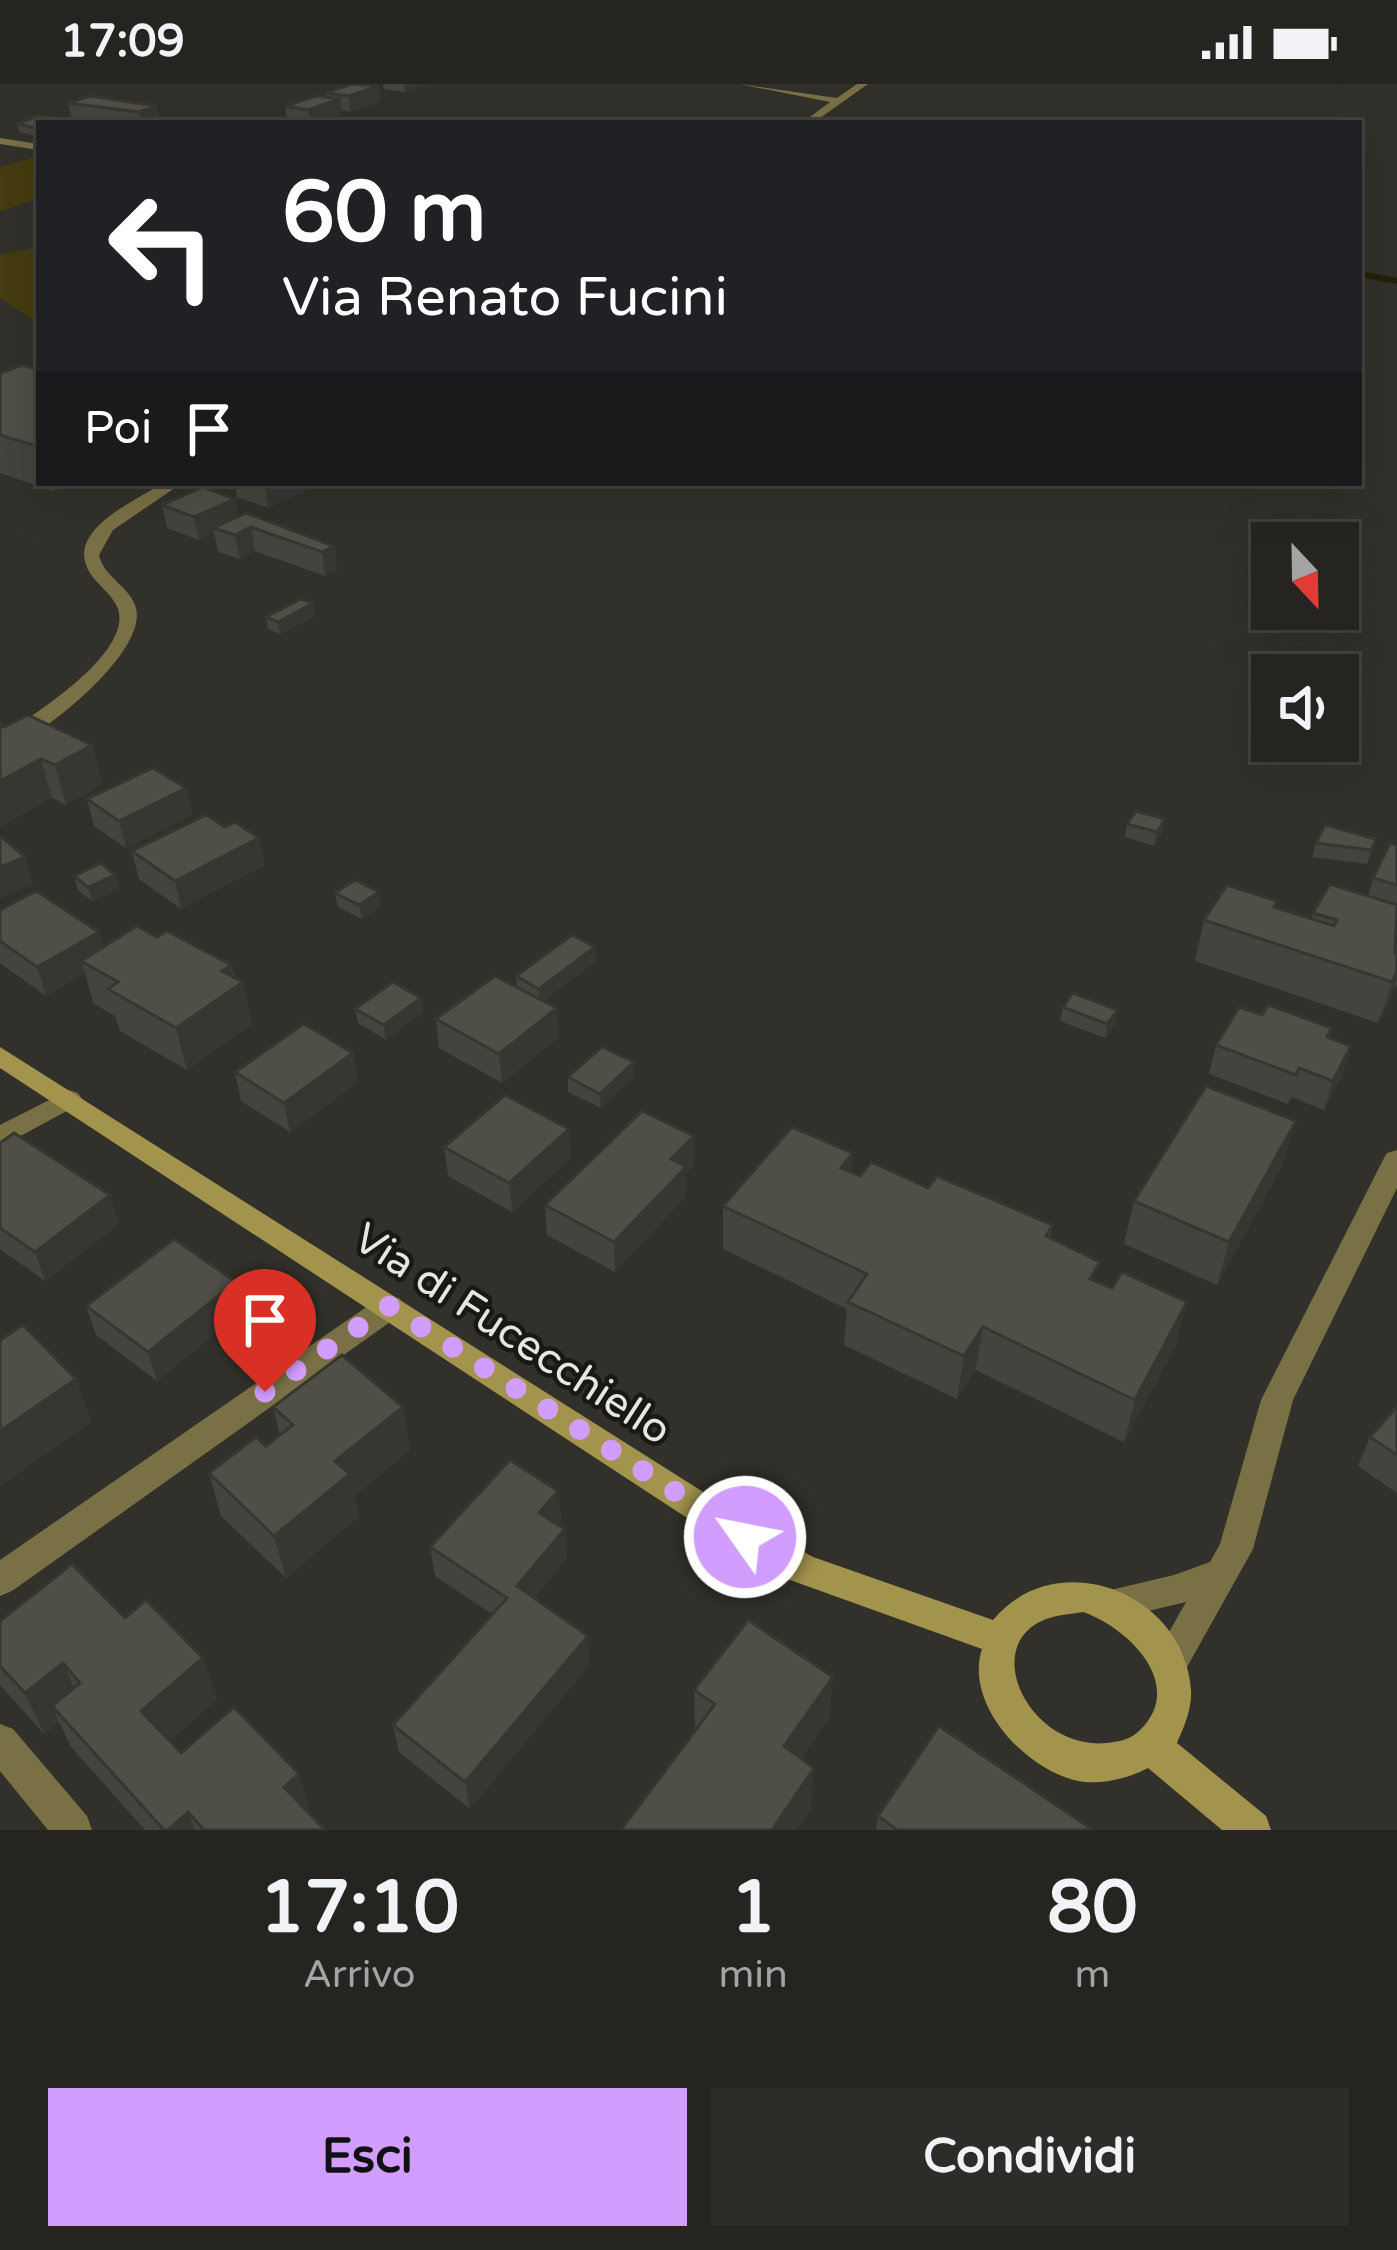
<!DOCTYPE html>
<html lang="it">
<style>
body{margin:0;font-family:"Varela Round",sans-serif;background:#2e2c29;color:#f1f3f6;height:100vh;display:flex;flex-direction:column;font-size:45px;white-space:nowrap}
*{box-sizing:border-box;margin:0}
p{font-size:39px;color:#a4a4a5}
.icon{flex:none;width:66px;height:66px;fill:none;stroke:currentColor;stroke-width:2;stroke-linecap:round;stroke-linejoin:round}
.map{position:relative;height:1746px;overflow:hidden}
.sheet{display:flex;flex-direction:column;background:#262420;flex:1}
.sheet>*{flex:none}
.hud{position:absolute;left:36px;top:36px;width:1326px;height:366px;border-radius:0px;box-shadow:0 12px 48px #0002,0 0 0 3px #42413e;background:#202124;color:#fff;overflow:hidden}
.needle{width:78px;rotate:158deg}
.fabs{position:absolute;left:1251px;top:438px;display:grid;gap:24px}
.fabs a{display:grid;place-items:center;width:108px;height:108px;border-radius:0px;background:#262420;box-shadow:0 12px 48px #0002,0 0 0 3px #42413e;font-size:60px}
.pin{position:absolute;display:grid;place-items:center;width:102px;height:102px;color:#fff;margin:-123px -51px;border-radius:50% 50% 50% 0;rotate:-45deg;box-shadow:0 0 12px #0007}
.pin .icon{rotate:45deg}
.me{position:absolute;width:132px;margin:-66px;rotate:303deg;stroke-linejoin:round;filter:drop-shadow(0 0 9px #0008)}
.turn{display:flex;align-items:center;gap:42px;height:252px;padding:0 48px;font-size:54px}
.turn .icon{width:156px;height:156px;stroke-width:2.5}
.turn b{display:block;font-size:84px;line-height:102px}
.then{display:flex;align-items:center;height:114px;padding:0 48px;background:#0003;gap:24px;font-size:45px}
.eta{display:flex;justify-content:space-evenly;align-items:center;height:204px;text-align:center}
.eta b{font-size:72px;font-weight:800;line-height:84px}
.action{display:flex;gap:24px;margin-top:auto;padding:24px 48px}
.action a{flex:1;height:138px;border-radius:0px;background:#d19dfe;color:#111;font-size:48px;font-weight:800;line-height:138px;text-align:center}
.action a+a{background:#2e2c29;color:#f1f3f6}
.status{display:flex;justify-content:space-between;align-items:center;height:84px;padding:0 60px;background:#262420;direction:ltr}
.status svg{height:33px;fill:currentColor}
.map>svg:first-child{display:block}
.green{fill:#453c10}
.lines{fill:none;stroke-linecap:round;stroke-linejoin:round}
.stream{stroke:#272103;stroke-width:6}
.street{fill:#797045;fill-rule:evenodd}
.secondary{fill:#a2944c;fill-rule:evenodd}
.wall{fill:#44433d}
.shaded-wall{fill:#373732}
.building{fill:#4f4e47;stroke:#373732;stroke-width:3}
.route{stroke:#d19dfe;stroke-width:21;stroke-dasharray:0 37.8}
.labels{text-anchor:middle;stroke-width:9;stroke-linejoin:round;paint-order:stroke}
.near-street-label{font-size:42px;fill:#e7e6e2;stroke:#191815}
</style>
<div class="status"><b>17:09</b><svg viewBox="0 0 49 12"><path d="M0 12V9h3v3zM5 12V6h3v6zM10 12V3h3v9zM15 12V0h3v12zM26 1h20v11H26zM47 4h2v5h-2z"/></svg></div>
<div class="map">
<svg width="1397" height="1746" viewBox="0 0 1397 1746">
<rect width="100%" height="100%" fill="#32302a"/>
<g class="green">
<polygon points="39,72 39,115 0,127 0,83"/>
<polygon points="39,163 39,240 0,214 0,171"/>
</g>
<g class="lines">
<polyline class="stream" points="1359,190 1397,197"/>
<g class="street">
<polygon points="739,0 837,14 857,0 868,0 813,39 802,39 830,18"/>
<polygon points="0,54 39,60 39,66 0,60"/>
<path d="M163,399h19l-69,47 -14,25c5,23 31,31 37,53 12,45 -98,132 -136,144v-15c34,-22 111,-71 119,-113 3,-18 -8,-27 -19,-39 -49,-48 28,-80 63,-102z"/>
<polygon points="69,1006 78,1009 82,1015 78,1021 0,1063 0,1041"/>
<polygon points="1397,1066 1397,1104 1293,1316 1253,1465 1182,1592 1169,1597 1156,1592 1151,1580 1186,1518 1110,1536 1098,1531 1092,1520 1098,1509 1174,1491 1210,1478 1220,1460 1261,1316 1383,1076 1387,1069"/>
<polygon points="389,1211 400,1215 404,1223 400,1231 12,1507 0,1512 0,1476 378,1215"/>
<polygon points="0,1640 13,1645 87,1732 92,1746 48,1746 0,1687"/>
</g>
<path class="secondary" d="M0,963l757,479 56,31 180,63c64,-77 192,-27 198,70 1,20 -7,36 -14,53l89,73 5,14h-49l-74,-62c-17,9 -42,16 -63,14 -54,-6 -122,-76 -103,-133l-192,-69 -57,-32 -733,-480zM1083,1528c44,15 104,72 57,118 -10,10 -19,11 -33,13 -77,8 -129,-98 -61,-124 11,-4 25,-5 37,-7z"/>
</g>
<g class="wall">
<polygon points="383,0 429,0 405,8 383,5"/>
<polygon points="325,9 381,17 350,28 341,26 342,31 318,39 287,38 285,22 326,13"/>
<polygon points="68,19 157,22 160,37 155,39 103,39 72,35"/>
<polygon points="59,35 60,39 39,39 36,52 19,48 17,40"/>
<polygon points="39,286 39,399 72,399 53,407 0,389 0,288"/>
<polygon points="235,399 308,399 309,405 268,424 237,413"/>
<polygon points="235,415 238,433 334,462 337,486 325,492 255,467 240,475 218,468 214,449 199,456 167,444 162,421"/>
<polygon points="313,519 315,532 280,550 268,545 266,533"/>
<polygon points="4,643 92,661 102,700 66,721 52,714"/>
<polygon points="186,704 192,731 126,764 94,742 87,715"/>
<polygon points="1127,740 1162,749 1154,762 1125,753"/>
<polygon points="225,743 259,754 264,781 181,825 139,795 132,767"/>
<polygon points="1376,755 1367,780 1312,773 1316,759"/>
<polygon points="1397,761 1397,903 1395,902 1378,939 1195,877 1204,836 1277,817 1276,824 1312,835 1313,829 1368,812 1373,794"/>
<polygon points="115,791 119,805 92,817 78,806 74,792"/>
<polygon points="335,809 381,822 362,835 338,823"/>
<polygon points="0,826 99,848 103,864 157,853 231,881 252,940 187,986 120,947 115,932 93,919 85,889 46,912 0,879"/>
<polygon points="595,863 596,877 543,917 559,953 502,999 439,964 436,935 517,903 516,892"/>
<polygon points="421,914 423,928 386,956 358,939 355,925"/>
<polygon points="1063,923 1118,926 1115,940 1105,954 1060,937"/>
<polygon points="1262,931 1332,944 1329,954 1351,962 1342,991 1324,1026 1291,1013 1288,1020 1209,990 1216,961"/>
<polygon points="353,969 358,998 290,1048 241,1017 235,988"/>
<polygon points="634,978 634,993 601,1024 568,1008 568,993"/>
<polygon points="569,1045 571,1074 512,1128 448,1092 444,1063"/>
<polygon points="0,1059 119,1140 45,1197 0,1165"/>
<polygon points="853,1069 851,1089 860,1092 928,1104 1053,1141 1050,1154 1096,1197 1176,1261 1124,1358 976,1286 957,1315 844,1261 847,1225 723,1165 723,1122"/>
<polygon points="1283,1080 1217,1201 1124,1160 1134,1117"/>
<polygon points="694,1081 686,1089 686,1112 615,1188 547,1151 545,1121"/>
<polygon points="236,1198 243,1227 157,1297 96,1251 86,1222"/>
<polygon points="273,1323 403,1323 410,1366 354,1412 359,1432 286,1494 221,1432 209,1389 266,1362 280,1351"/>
<polygon points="1397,1323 1397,1409 1358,1382 1370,1353"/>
<polygon points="558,1407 561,1436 557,1440 565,1445 567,1474 534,1514 590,1580 470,1725 399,1668 393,1641 492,1530 435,1492 430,1463"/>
<polygon points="125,1534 203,1574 217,1615 170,1657 181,1669 310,1730 325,1746 145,1746 71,1663 59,1638 44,1650 0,1601 0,1537"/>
<polygon points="833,1593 829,1634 801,1674 811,1724 796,1746 621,1746 695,1647 694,1606"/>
<polygon points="878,1732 1093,1746 876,1746"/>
</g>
<g class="shaded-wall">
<polygon points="404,0 429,0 405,8"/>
<polygon points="379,2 381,17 350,28 349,12"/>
<polygon points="340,15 342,31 318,39 310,39 308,26"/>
<polygon points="157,22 160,37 141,39 139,28"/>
<polygon points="51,399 72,399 53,407"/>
<polygon points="268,399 308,399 309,405 268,424 265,401"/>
<polygon points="235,415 239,438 213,444 214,449 199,456 194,433"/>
<polygon points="251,443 255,467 240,475 235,451"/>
<polygon points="334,462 337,486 325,492 322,468"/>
<polygon points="313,519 315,532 280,550 278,538"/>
<polygon points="92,661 102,700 66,721 55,681"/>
<polygon points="41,675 52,714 0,743 0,697"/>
<polygon points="186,704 192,731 126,764 119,737"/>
<polygon points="1165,735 1162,749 1154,762 1157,748"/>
<polygon points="259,754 264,781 181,825 175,797"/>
<polygon points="25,773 33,800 0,815 0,783"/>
<polygon points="115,791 119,805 92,817 88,803"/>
<polygon points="379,808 381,822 362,835 359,821"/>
<polygon points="99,848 107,876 81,877 85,889 46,912 37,883"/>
<polygon points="595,863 596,877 540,919 539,905"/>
<polygon points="231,881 236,903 243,898 252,940 187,986 176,944 222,887"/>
<polygon points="1397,887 1397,895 1391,914 1378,939"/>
<polygon points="421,914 423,928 386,956 384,941"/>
<polygon points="557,924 559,953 502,999 499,970"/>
<polygon points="1118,926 1115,940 1105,954 1107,940"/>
<polygon points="1351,962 1342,991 1324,1026 1333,997"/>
<polygon points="353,969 358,998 290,1048 284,1019"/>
<polygon points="634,978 634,993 601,1024 600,1010"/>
<polygon points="1296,1037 1283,1080 1217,1201 1229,1158"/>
<polygon points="569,1045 571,1074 512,1128 509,1099"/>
<polygon points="694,1052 694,1081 686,1089 686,1112 615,1188 614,1158 671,1075"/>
<polygon points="853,1069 850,1112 841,1084"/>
<polygon points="110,1111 119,1140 45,1197 35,1168"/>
<polygon points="236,1198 243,1227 157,1297 148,1268"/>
<polygon points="1187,1218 1176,1261 1124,1358 1135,1316"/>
<polygon points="983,1243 976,1286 957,1315 964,1272"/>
<polygon points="76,1295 92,1338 0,1402 0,1347"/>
<polygon points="403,1323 410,1366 354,1412 359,1432 286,1494 274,1452 335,1377"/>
<polygon points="558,1407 561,1436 542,1458 539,1429"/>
<polygon points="565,1445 567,1474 521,1530 517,1502"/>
<polygon points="588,1552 590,1580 470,1725 465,1698"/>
<polygon points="203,1574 217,1615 158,1668 141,1627"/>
<polygon points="63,1579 81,1620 52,1622 59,1638 44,1650 25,1609"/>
<polygon points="833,1593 829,1634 781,1702 784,1662"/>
<polygon points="814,1684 811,1724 796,1746 772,1746"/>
<polygon points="299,1690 311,1730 284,1703"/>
<polygon points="188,1728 195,1746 168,1746"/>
</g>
<g class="building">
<polygon points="352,0 379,2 349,12 325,9"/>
<polygon points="90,12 157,22 139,28 68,19"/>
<polygon points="317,12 340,15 308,26 285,22"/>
<polygon points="38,32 59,35 48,39 39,39 39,42 35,44 17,40"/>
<polygon points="22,281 39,286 39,363 0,351 0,289"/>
<polygon points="203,403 235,415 194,433 162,421"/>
<polygon points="246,429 334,462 322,468 251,443 235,451 213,444"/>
<polygon points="301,515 313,519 278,538 266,533"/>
<polygon points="28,631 92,661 55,681 41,675 0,697 0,641 4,643"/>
<polygon points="153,684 186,704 119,737 87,715"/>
<polygon points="1136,727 1165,735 1157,748 1127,740"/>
<polygon points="206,731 225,743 235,738 259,754 175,797 132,767"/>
<polygon points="1325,741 1376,755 1371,766 1316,759"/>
<polygon points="2,753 25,773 0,783 0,754"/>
<polygon points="1390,759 1397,761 1397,801 1373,794"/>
<polygon points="101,779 115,791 88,803 74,792"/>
<polygon points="355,796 379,808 359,821 335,809"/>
<polygon points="1330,800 1397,821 1395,869 1397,870 1397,887 1392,898 1204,836 1227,801 1277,817 1274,823 1334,842 1337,836 1313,829"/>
<polygon points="36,807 99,848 37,883 0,857 0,826"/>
<polygon points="137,842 157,853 167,847 231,881 222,887 243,898 176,944 108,905 118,898 81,877"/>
<polygon points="572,851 595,863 539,905 516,892"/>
<polygon points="495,892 557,924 499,970 436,935"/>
<polygon points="393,898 421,914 384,941 355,925"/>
<polygon points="1073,909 1118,926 1107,940 1063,923"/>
<polygon points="1268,921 1332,944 1327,953 1351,962 1333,997 1299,984 1296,991 1216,961 1239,923 1262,931"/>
<polygon points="304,940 353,969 284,1019 235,988"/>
<polygon points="602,963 634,978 600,1010 568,993"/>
<polygon points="1206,1002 1296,1037 1229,1158 1134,1117"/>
<polygon points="505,1011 569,1045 509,1099 444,1063"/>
<polygon points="642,1027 694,1052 671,1075 686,1083 614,1158 545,1121"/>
<polygon points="792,1043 853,1069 841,1084 860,1092 871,1078 928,1104 937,1092 1053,1141 1046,1152 1100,1178 1090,1195 1112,1204 1122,1188 1187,1218 1135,1316 983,1243 964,1272 848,1218 867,1190 723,1122"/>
<polygon points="14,1049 110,1111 35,1168 0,1144 0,1059"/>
<polygon points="174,1155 236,1198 148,1268 86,1222"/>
<polygon points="23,1241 76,1295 0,1347 0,1256"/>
<polygon points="342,1271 403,1323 335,1377 350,1390 274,1452 209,1389 256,1353 266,1362 293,1341 273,1323"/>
<polygon points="1397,1323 1397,1371 1370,1353"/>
<polygon points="510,1376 558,1407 539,1429 565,1445 517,1502 588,1552 465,1698 393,1641 507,1514 430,1463"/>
<polygon points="72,1480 125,1534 146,1516 203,1574 141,1627 181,1669 234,1623 299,1690 284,1703 325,1746 204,1746 188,1728 168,1746 164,1746 52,1622 80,1599 63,1579 25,1609 0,1582 0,1537"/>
<polygon points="748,1536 833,1593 784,1662 814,1684 772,1746 621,1746 715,1620 694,1606"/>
<polygon points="939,1642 1093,1746 897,1746 878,1732"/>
</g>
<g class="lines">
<polyline class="route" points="265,1308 389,1222 745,1453"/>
</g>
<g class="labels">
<g class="near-street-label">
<text transform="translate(513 1249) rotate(33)" y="15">Via di Fucecchiello</text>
</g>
</g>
</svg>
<div class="fabs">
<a><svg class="needle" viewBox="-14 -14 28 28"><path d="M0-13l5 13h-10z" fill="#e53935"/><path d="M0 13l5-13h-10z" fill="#a4a4a5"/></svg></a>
<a><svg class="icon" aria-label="sound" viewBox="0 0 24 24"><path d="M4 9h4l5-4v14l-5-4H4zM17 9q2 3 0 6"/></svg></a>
</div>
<div class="pin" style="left:265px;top:1308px;background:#d93025"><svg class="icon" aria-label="arrive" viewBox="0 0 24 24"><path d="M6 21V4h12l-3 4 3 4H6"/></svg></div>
<svg class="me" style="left:745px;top:1453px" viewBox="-20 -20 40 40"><circle r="17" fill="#d19dfe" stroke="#fff" stroke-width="3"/><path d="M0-11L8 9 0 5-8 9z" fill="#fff"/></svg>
<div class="hud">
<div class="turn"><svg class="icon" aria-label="left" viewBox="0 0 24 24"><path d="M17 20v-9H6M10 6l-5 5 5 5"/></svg><div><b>60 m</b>Via Renato Fucini</div></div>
<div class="then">Poi<svg class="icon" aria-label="arrive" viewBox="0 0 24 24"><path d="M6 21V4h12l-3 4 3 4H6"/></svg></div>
</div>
</div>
<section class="sheet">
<div class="eta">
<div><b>17:10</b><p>Arrivo</p></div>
<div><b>1</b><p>min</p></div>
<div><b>80</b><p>m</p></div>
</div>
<div class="action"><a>Esci</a><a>Condividi</a></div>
</section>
